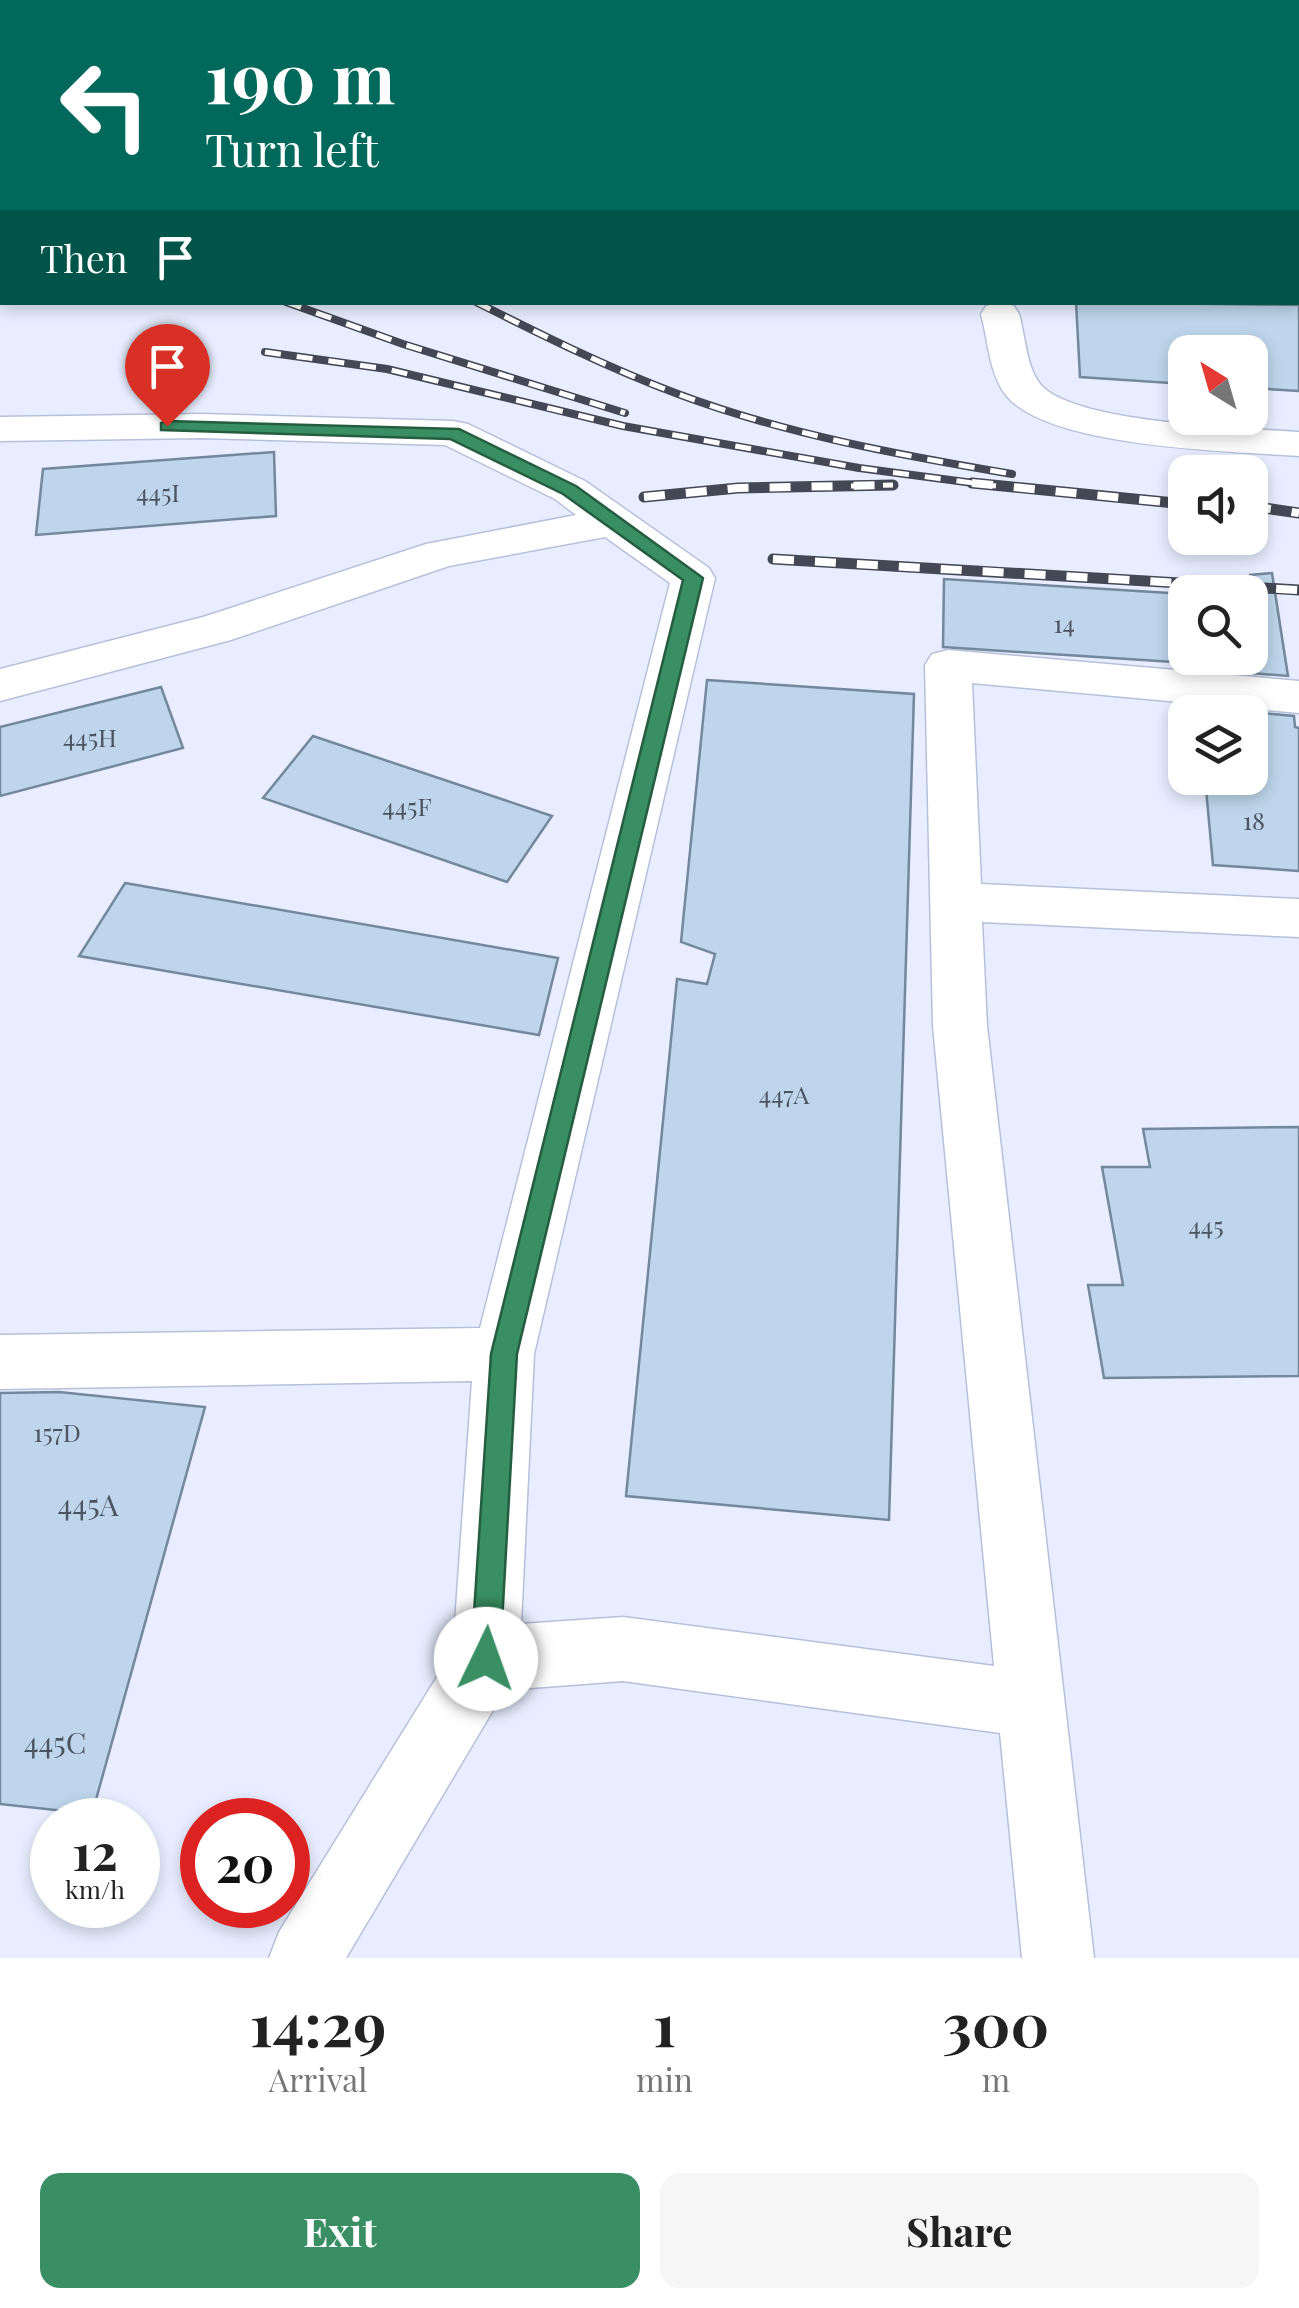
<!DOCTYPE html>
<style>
body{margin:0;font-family:"Playfair Display",serif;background:#f6f6f6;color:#222;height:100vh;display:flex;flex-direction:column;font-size:38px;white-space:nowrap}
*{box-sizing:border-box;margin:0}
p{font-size:32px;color:#767676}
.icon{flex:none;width:55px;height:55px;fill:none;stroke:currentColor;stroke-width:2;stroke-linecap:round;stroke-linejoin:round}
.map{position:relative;height:1958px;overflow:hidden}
.sheet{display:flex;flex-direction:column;background:#fff;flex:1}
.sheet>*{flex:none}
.top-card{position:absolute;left:0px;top:0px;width:1300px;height:305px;box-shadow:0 5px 15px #0003;background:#00695c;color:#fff;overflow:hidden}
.needle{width:65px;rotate:323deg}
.tools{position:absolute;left:1168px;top:335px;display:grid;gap:20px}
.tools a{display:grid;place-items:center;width:100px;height:100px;border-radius:20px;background:#fff;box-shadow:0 5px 15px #0003;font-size:50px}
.speed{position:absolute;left:30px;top:1798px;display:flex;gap:20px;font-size:50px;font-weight:700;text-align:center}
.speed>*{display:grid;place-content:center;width:130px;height:130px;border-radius:50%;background:#fff;box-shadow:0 5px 15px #0003;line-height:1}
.speed small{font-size:25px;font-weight:400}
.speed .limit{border:15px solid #d22;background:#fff;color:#111}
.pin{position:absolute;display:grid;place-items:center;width:85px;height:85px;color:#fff;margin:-102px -42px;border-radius:50% 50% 50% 0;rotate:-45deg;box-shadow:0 0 10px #0007}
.pin .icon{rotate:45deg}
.me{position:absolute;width:110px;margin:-55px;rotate:3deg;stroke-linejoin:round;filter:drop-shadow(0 0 8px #0008)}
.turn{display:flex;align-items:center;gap:35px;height:210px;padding:0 40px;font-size:45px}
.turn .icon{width:130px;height:130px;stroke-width:2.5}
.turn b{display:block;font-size:70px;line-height:85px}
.then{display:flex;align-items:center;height:95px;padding:0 40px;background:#0003;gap:20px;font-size:38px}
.eta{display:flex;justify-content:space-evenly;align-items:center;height:170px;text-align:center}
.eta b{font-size:60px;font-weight:700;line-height:70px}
.cta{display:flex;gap:20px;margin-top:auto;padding:20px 40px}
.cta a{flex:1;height:115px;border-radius:20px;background:#398f63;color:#fff;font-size:40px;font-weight:700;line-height:115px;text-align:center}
.cta a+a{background:#f6f6f6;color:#222}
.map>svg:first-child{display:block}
.building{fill:#bed5eb;stroke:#73889c;stroke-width:2.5}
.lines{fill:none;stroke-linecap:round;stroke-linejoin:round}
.minor-casing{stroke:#b6c0da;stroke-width:3}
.minor{fill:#fff;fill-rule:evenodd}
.rail-far1-casing{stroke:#444854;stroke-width:8}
.rail-casing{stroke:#444854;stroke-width:11}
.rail-far1{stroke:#fff;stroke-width:5;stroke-dasharray:16;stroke-linecap:butt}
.rail{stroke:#fff;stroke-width:8;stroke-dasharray:21;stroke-linecap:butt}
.route{fill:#398f63;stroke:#255d40;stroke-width:2.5}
.labels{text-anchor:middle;stroke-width:10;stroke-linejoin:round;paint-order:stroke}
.number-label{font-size:25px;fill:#4b5461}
.near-number-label{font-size:30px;fill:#4b5461}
</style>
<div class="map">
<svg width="1299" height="1958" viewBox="0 0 1299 1958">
<rect width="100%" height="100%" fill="#e8eeff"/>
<g class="building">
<polygon points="1076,302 1299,305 1299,391 1250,388 1250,352 1185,352 1185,384 1080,377"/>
<polygon points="274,452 276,516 36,535 43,469"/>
<polygon points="1272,573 1288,676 1250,673 1250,667 943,647 944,579 1185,594 1185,658 1250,658 1250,575"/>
<polygon points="707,680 914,694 889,1520 626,1496 677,979 707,984 715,954 681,942"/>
<polygon points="161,687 183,748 0,796 0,727"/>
<polygon points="1250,712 1294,716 1295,727 1299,728 1299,871 1213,865 1205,778 1250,778"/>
<polygon points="313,736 552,816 507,882 263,798"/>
<polygon points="125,883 558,958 539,1035 79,956"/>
<polygon points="1299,1127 1299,1376 1104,1378 1088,1285 1123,1285 1102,1167 1150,1167 1143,1129"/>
<polygon points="59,1392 205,1407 92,1814 0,1804 0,1393"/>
</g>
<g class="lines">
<defs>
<g id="minor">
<polygon points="433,0 469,0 470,2 435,2"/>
<rect x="1298" y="44" width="1" height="20"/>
<polygon points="0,49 2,50 2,71 0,71"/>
<rect x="1298" y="96" width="1" height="20"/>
<rect x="0" y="119" width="2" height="21"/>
<rect x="0" y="274" width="2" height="22"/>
<path d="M1000,302l14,4 5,8c6,21 7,49 19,67 27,43 209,47 261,51v24c-67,-5 -253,-8 -294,-62 -16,-22 -17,-54 -24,-80l5,-8z"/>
<polygon points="201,414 453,421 468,424 585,481 709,568 715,578 534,1354 521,1624 623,1617 994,1666 933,1026 925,665 932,654 948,650 1299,681 1299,713 972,683 981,884 1299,899 1299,937 982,922 987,1026 1094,1958 1022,1958 1000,1733 623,1681 505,1690 346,1958 269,1958 279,1932 453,1651 472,1381 0,1389 0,1335 480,1328 670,583 605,537 449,566 231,640 0,701 0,669 203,617 426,544 576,515 555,499 445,445 201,438 0,441 0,417"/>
</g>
</defs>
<use href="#minor" class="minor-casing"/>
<use href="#minor" class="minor"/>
<defs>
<g id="rail-far1">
<polyline points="8,0 14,2"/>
<polyline points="77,0 89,2"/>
<polyline points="286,302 403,344 625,413"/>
<path d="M476,302c66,33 132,66 202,92 107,40 221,61 334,80"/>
<polyline points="265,352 387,369 623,426 859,468 996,486"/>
<polyline points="851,486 893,485"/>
</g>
<g id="rail">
<polyline points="972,483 1185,504"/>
<polyline points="644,497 738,488 893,485"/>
<polyline points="1250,506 1299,513"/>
<polyline points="773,559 1299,590"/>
</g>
</defs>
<use href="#rail-far1" class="rail-far1-casing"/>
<use href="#rail" class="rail-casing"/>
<use href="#rail-far1" class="rail-far1"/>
<use href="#rail" class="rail"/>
</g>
<polygon class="route" points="167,421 459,429 576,486 703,578 517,1354 500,1659 496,1669 486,1673 476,1669 471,1659 491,1354 683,580 563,494 450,439 161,430 161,423"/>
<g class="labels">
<g class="number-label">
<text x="158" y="502">445I</text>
<text x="1064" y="633">14</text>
<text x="90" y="747">445H</text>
<text x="407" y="816">445F</text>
<text x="1254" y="830">18</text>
<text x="784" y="1104">447A</text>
<text x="1206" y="1235">445</text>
<text x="57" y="1442">157D</text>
</g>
<g class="near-number-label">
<text x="88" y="1516">445A</text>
<text x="55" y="1754">445C</text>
</g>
</g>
</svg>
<div class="tools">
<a><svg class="needle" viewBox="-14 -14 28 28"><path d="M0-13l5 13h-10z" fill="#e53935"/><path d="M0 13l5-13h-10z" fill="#767676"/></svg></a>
<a><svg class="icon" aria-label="sound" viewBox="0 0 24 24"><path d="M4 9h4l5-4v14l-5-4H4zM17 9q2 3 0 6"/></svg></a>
<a><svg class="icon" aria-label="search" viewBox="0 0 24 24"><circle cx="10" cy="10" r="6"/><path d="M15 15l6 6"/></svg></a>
<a><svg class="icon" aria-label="layers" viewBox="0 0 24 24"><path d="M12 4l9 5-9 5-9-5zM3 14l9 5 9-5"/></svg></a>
</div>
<div class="speed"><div>12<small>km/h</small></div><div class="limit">20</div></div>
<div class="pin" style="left:167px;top:426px;background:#d93025"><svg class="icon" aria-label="arrive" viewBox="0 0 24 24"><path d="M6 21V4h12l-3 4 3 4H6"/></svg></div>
<svg class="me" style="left:486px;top:1659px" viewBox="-20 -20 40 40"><circle r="19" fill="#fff"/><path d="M0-13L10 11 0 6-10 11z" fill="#398f63"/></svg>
<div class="top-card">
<div class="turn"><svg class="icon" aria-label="left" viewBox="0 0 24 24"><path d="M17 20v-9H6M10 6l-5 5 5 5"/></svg><div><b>190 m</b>Turn left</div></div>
<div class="then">Then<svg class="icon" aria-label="arrive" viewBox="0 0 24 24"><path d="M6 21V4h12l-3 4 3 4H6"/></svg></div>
</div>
</div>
<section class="sheet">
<div class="eta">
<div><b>14:29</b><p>Arrival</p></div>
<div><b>1</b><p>min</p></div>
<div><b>300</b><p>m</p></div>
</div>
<div class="cta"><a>Exit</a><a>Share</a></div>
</section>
